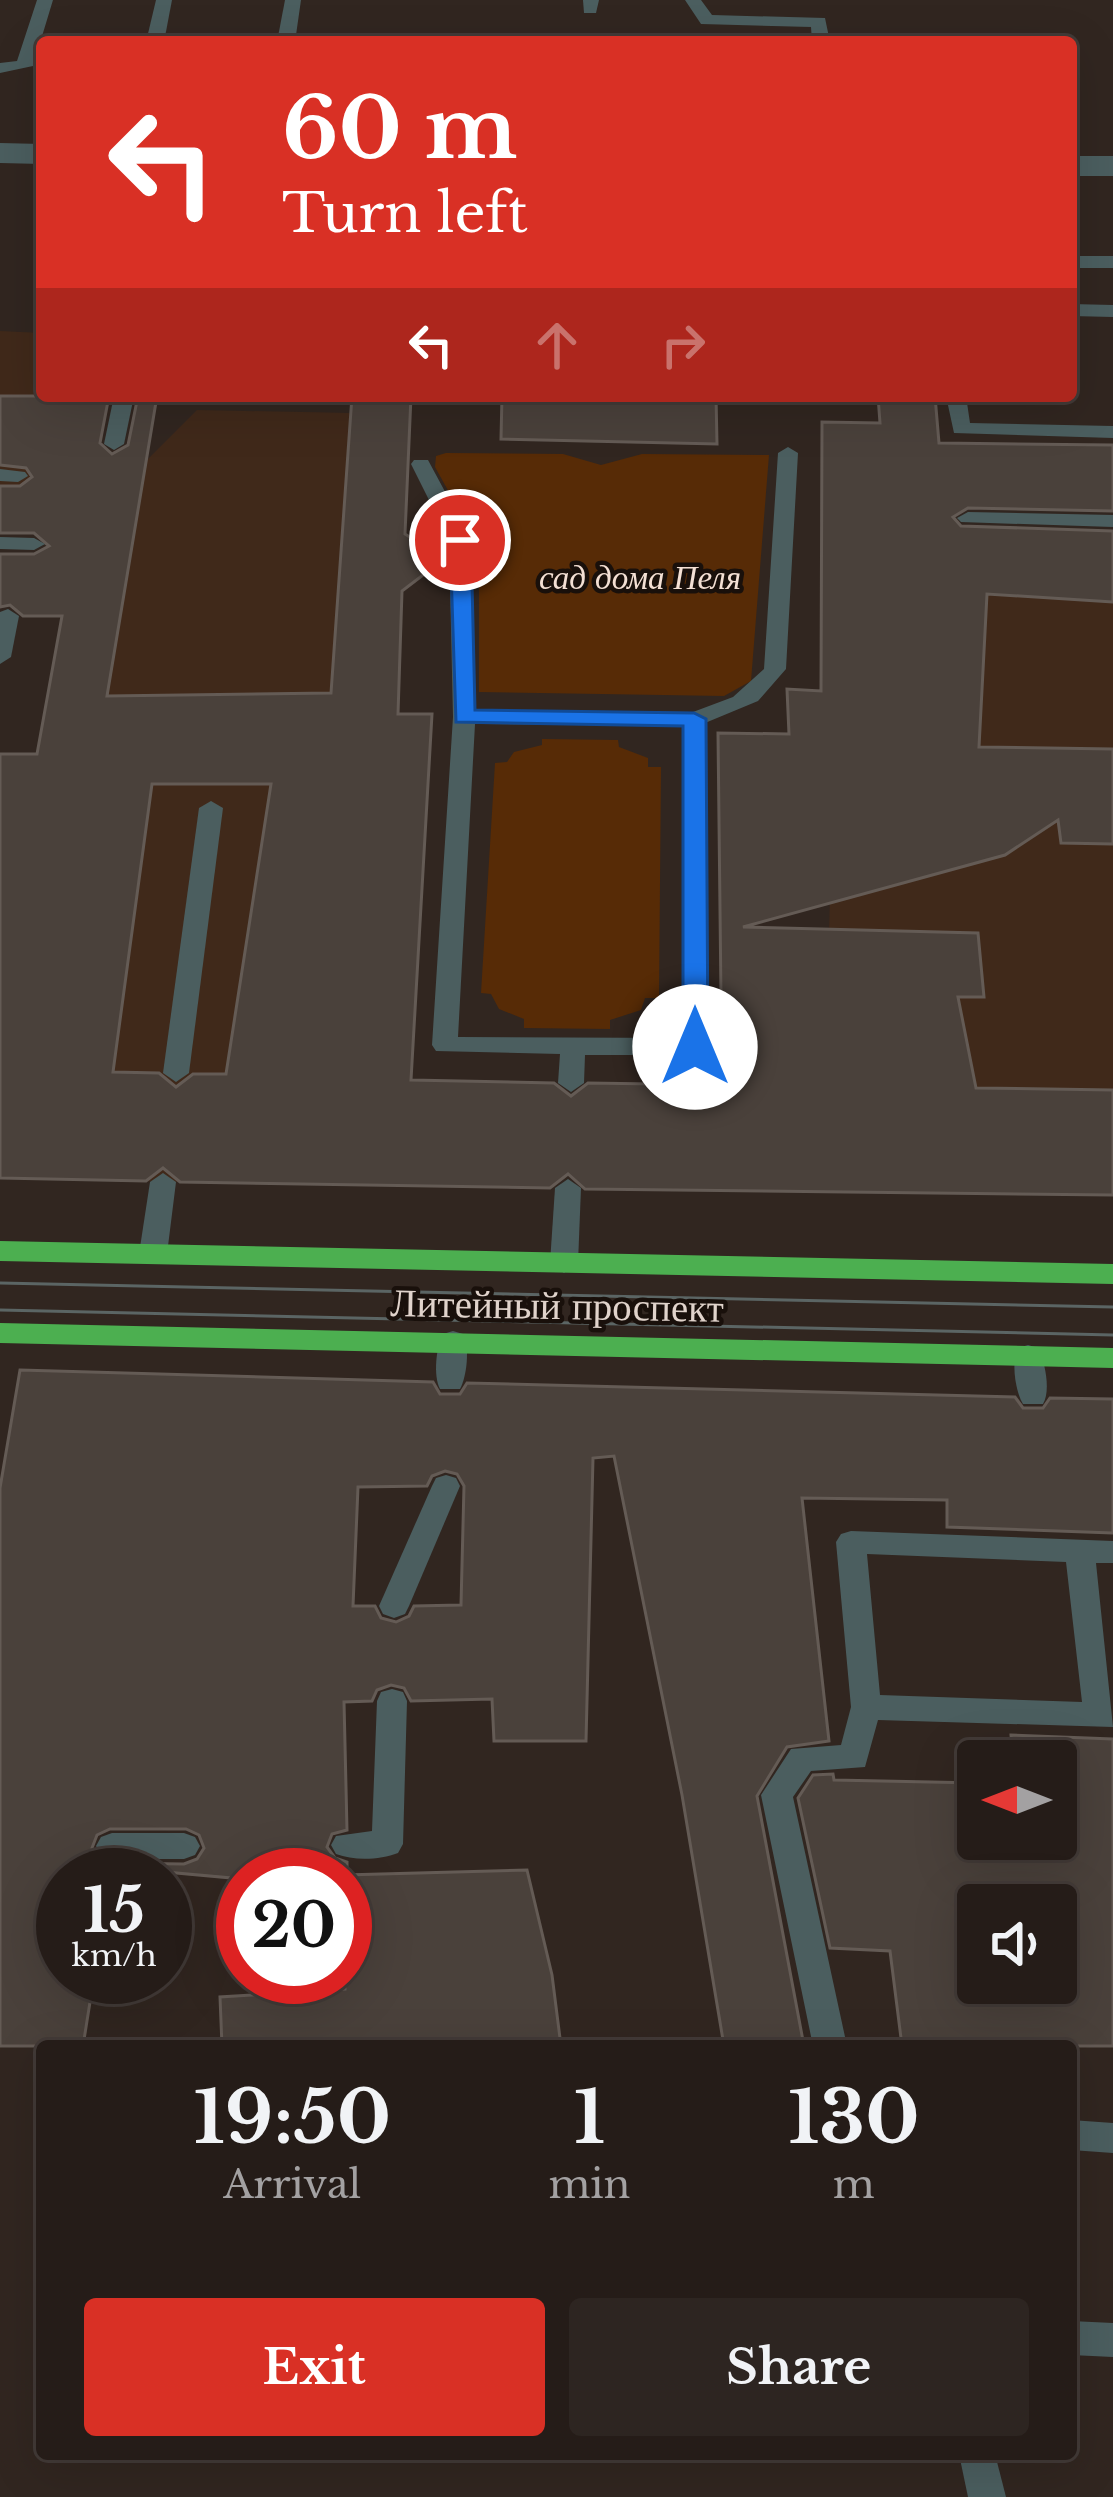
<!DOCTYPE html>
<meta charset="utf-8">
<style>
body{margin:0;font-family:"Libre Baskerville",serif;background:#2d2521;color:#f1f3f6;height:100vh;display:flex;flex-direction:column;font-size:45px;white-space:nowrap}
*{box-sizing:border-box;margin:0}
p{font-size:39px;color:#a3a1a2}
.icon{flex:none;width:66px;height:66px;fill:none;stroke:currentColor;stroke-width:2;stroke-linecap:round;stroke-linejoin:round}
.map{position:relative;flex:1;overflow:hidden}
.sheet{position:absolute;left:36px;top:2040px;width:1041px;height:420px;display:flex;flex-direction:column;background:#251c18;border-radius:12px;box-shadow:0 12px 48px #0002,0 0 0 3px #423a37}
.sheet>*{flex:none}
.banner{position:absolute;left:36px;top:36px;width:1041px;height:366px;border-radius:12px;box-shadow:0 12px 48px #0002,0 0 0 3px #423a37;background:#d93025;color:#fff;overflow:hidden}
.needle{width:78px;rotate:270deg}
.tools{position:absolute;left:957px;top:1740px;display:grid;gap:24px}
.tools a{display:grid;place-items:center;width:120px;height:120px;border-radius:12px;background:#251c18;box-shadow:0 12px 48px #0002,0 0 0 3px #423a37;font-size:60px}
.speed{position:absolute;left:36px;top:1848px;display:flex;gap:24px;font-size:60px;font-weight:700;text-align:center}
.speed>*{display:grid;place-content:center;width:156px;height:156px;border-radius:50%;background:#251c18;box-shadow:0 12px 48px #0002,0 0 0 3px #423a37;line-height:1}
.speed small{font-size:30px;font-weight:400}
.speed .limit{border:18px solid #d22;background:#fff;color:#111}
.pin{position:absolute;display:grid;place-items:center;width:102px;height:102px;color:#fff;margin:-51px;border:6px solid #fff;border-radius:50%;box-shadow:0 3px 12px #0007}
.me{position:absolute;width:132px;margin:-66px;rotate:0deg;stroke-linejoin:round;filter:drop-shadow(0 0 9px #0008)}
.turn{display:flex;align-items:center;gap:42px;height:252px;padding:0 48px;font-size:54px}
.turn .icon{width:156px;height:156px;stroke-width:2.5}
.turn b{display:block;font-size:84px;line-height:102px}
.lanes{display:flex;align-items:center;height:114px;padding:0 48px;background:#0003;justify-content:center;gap:60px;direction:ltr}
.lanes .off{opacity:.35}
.eta{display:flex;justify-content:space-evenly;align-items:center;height:204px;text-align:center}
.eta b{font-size:72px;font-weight:800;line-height:84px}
.primary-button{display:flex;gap:24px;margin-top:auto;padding:24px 48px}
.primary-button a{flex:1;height:138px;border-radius:12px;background:#d93025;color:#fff;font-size:48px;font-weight:800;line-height:138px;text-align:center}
.primary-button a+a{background:#2d2521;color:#f1f3f6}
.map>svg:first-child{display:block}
.built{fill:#40291a}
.green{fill:#572b06}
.building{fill:#4a413b;stroke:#645b55;stroke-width:3;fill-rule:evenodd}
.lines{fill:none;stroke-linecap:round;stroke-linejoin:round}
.lane{fill:#4b5e5f;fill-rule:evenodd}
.street{fill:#4b5e5f;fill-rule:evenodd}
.fast{fill:#4caf50;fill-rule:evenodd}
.tram{stroke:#5b6564;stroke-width:3}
.route{fill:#1a73e8;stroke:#114b97;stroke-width:3}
.labels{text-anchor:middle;stroke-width:9;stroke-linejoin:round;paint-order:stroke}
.far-park-label{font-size:33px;font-style:italic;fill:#f4e0d4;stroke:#19100b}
.street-label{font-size:39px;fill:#e0d3cb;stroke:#19100b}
</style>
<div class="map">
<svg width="1113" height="2497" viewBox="0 0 1113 2497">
<rect width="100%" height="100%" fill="#312620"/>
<g class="built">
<polygon points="0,331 42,333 42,396 51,461 0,527"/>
<polygon points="197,410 351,413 306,1076 291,1184 29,1179 146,461"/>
<polygon points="882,552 1113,564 1113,1195 822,1192 830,897"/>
</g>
<g class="green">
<polygon points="446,453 563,454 601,465 642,454 769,455 751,681 724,696 479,692 479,584 492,573 497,556 487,542 470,530 435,467 436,456"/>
<polygon points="542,739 618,740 619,747 648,758 648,767 661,767 659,998 645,998 641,1010 610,1020 610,1029 524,1028 524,1019 499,1009 491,994 481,993 495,763 507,762 514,752 542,745"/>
</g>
<g class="building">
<path d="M0,396h109l-9,47 12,11 16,-9 10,-49h19l-50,300 224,-3 21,-297h59l-6,138 39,25 -42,32 -4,123h34l-21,366 143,3 17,13 17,-13 134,2 -4,-352 71,1 -2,-45 34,2 1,-269 58,1 -2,-27h57l4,47 174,2v66l-145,-3 -15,9 8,9 152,5v71l-126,-8 -8,153 134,2v95l-52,-1 -3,-23 -53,35 -262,72 235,6 6,64h-26l18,91 137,2v105l-528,-6 -17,-15 -18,14 -370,-6 -17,-14 -17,13 -146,-3v-424h37l25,-138h-39l-13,-11 -10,2v-53h34l15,-8 -15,-13h-34v-47h20l12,-9 -6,-9 -26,-3zM152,784h119l-45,290h-33l-17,13 -17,-14 -46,-1z"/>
<polygon points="502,396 716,396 717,444 501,439"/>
<path d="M20,1370l413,12 7,12h20l7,-11 548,14 8,11h20l7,-10 63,1v134l-166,-6v-27l-145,-2 27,243 -42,6 -30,49 47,250h-80l-42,-251 -68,-339 -21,2 -7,283h-92l-2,-42 -81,2 -7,-13 -13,-3 -14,5 -5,11 -28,1 3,128 -15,4 -5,13 8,11 12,4v13h-104v4l-133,-12v8h-47v102h31l-11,69h-83v-558zM445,1471l12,3 7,12 -3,119 -47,1 -5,10 -13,6 -15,-4 -6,-12h-22l5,-119 69,-1 5,-10zM110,1829h76l13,6 5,13 -7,11 -13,5 -74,-1 -11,-4 -7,-11 5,-13z"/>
<path d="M1011,1735l102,4v307h-211l-12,-95 -60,-3 -32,-150 15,-23 20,-1 1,6 144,3v56h78v-78h-43zM978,1905h78v78h-78z"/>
<polygon points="527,1870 552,1975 561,2046 222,2046 220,1997 345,1989 345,1875"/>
</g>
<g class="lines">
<g class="lane">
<polygon points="37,0 53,0 33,66 0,73 0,63 17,61"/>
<polygon points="156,0 172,0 164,42 146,42"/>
<polygon points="285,0 301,0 295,42 277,42"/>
<polygon points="583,0 599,0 596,13 584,13"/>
<polygon points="685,0 701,0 712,15 825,18 830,42 812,42 811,27 701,24"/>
<rect x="1071" y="256" width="42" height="12"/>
<polygon points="1071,304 1113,305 1113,317 1071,316"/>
<polygon points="114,396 134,396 124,444 114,450 104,444"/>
<polygon points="946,396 966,396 970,423 1113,426 1113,438 954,433"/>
<path d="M788,447l10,6 -12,216 -28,32 -53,22 3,324 -13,8h-110l-1,28 -13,9 -13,-9 2,-29 -124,-3 -4,-6 21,-328 -4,-177 -38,-76 3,-4h14l43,80 4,170 218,2 40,-15 31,-28 14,-216zM475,724l208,2 -1,312 -224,-1z"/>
<polygon points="0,469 25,472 28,476 18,482 0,481"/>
<polygon points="968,512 1113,515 1113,527 961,522 957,518"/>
<polygon points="0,537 34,538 45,544 34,550 0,549"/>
<polygon points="8,609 19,616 11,657 0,664 0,612"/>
<polygon points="211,801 223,808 189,1073 176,1082 163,1073 199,808"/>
<polygon points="163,1173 176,1182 167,1254 153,1264 139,1254 150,1182"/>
<polygon points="568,1179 581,1188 578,1263 564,1273 550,1263 555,1188"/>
<path d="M453,1331l10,3c7,13 4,42 -3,55h-20c-7,-13 -4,-42 3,-55z"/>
<path d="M1028,1345l10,3c7,13 13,43 5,56h-20c-8,-13 -12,-43 -5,-56z"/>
<polygon points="446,1475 456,1478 460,1486 409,1606 405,1614 394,1618 383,1614 379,1606 432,1486 436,1478"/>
<path d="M851,1531l262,10v22h-17l17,164 -235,-7 -13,47 -54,4 -18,26 54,249h-34l-52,-251 30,-46 50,-4 10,-38 -15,-165 5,-8zM867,1554l199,8 16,140 -202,-7z"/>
<path d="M392,1689l11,3 4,9 -4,143 -5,9c-18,7 -44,8 -62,1l-5,-9 5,-9 36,-5 5,-130 4,-9z"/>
<polygon points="112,1833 184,1833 195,1837 200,1846 195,1855 184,1859 112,1859 101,1855 96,1846 101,1837"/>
<polygon points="1071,2120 1113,2123 1113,2153 1071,2150"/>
<polygon points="1071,2321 1113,2323 1113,2357 1071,2355"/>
<polygon points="959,2454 995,2454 1006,2497 968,2497"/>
</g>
<g class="street">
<polygon points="0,143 42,144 42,164 0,163"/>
<rect x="1071" y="156" width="42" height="20"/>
</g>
<g class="fast">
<polygon points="0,1241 1113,1264 1113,1284 0,1261"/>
<polygon points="0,1323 1113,1348 1113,1368 0,1343"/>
</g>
<g class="tram">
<polyline points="0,1283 1113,1307"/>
<polyline points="0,1310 1113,1335"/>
</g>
</g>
<polygon class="route" points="460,534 471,540 475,710 694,713 706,719 708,1047 704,1053 686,1053 683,1047 683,726 456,722 450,540"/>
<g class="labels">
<g class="far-park-label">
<text x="640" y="589">сад дома Пеля</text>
</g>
<g class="street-label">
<text transform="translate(557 1305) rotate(1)" y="14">Литейный проспект</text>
</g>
</g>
</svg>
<div class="tools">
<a><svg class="needle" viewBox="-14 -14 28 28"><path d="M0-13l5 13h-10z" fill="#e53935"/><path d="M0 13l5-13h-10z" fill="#a3a1a2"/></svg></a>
<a><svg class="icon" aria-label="sound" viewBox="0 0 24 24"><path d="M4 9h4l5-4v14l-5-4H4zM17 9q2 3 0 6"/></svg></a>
</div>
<div class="speed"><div>15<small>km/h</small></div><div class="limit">20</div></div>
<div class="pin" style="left:460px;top:540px;background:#d93025"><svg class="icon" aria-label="arrive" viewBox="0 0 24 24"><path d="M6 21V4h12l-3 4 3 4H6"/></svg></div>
<svg class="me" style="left:695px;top:1047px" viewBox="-20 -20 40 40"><circle r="19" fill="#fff"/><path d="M0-13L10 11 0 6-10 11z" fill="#1a73e8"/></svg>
<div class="banner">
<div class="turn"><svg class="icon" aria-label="left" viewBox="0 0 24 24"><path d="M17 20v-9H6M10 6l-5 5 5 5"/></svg><div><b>60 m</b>Turn left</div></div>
<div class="lanes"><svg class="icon" aria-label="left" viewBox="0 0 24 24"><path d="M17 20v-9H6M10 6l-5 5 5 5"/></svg><svg class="icon off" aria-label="ahead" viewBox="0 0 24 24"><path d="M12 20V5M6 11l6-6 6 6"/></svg><svg class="icon off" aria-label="right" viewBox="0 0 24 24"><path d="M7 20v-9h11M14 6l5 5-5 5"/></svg></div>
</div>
<section class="sheet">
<div class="eta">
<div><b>19:50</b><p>Arrival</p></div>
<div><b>1</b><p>min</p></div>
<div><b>130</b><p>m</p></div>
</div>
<div class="primary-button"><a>Exit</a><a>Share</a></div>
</section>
</div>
